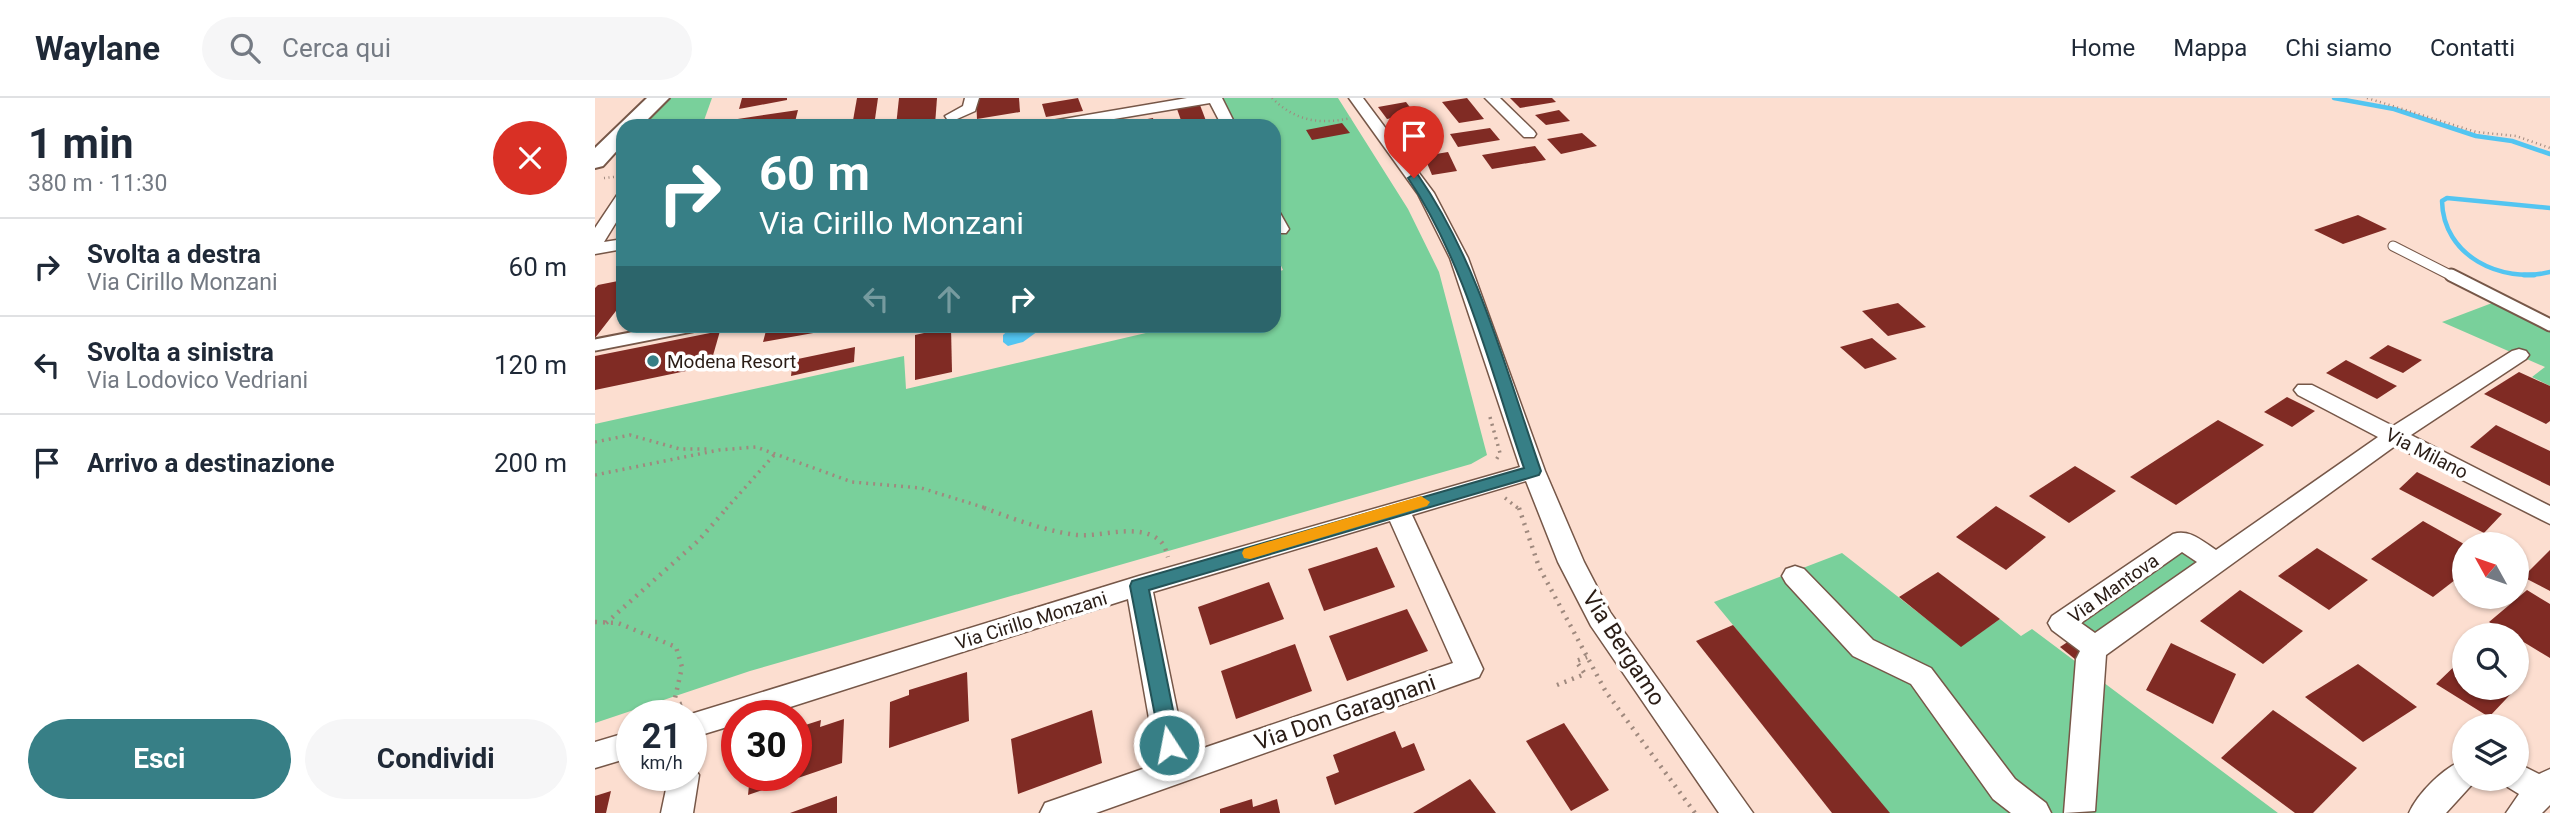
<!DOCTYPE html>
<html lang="it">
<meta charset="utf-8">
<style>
body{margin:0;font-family:Roboto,sans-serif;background:#f6f6f7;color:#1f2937;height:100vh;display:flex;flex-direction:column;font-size:26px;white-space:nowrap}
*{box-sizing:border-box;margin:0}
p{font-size:23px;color:#747a83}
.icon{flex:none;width:38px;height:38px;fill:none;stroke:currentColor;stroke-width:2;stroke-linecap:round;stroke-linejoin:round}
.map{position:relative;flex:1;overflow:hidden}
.details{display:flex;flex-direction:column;background:#fff;width:595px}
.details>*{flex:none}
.hud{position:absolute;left:21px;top:21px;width:665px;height:214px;border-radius:21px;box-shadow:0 2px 5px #0004;background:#377f86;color:#fff;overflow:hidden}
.needle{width:46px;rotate:310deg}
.buttons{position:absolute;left:1857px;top:434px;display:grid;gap:14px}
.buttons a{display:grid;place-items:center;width:77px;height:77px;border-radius:50%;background:#fff;box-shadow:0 2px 5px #0004;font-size:35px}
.speed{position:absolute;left:21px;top:602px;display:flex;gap:14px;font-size:35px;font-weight:700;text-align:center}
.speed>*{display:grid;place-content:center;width:91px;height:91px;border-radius:50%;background:#fff;box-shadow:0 2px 5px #0004;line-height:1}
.speed small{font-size:18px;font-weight:400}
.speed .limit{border:10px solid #d22;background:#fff;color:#111}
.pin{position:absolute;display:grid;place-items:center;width:60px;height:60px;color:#fff;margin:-72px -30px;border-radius:50% 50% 50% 0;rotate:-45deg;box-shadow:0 0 7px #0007}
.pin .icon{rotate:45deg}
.me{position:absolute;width:77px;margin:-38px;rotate:349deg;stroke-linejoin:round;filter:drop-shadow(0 0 5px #0008)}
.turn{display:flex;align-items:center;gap:24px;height:147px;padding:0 28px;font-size:32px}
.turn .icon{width:91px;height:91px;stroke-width:2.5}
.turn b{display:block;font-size:49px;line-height:60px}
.lanes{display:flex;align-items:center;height:66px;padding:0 28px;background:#0003;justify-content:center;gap:35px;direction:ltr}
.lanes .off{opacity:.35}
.round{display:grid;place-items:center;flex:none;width:74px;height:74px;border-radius:37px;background:#f6f6f7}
.overview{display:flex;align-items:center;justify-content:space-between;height:119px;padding:0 28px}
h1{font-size:42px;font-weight:700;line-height:52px}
.primary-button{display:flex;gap:14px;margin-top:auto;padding:14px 28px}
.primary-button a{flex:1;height:80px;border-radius:42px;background:#377f86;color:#fff;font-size:28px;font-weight:700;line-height:80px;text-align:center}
.primary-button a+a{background:#f6f6f7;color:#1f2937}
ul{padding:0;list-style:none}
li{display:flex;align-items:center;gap:21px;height:98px;padding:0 28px;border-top:2px solid #e0e1e3}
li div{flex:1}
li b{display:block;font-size:26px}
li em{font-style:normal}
header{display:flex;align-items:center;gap:42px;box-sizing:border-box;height:98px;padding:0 35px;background:#fff;border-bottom:2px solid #e0e1e3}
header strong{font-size:33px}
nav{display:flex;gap:38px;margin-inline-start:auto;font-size:24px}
.search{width:490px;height:63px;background:#f6f6f7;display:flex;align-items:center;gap:18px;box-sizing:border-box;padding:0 24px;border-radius:38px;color:#747a83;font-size:26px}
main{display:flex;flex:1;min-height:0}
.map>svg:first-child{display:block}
.green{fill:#79d09b}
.water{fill:#53c5f1}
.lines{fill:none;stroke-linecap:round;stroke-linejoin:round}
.stream-far1{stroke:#53c5f1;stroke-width:4.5}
.stream{stroke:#53c5f1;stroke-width:5}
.building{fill:#802b24}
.lane-far1-casing{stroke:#765748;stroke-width:11}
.lane-casing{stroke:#765748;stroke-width:15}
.street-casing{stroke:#765748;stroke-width:3}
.secondary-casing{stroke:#765748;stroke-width:4}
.path-far2{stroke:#9f897e;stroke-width:2.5;stroke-dasharray:1 3.5;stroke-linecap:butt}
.path-far1{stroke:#9f897e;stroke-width:3.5;stroke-dasharray:2 5;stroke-linecap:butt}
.path{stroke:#9f897e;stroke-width:4.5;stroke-dasharray:2 6;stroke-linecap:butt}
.lane-far1{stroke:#fff;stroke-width:9}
.lane{stroke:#fff;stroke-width:11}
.street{fill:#fff;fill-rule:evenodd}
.secondary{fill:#fff;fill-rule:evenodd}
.route{fill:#377f86;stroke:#245357;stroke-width:2}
.slow{fill:#f59e0b}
.poi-dot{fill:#377f86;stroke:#fff;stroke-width:2.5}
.labels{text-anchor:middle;stroke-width:7;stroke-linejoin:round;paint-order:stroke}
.poi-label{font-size:19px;fill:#2a1d16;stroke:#fff;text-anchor:start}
.street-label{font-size:19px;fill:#2a1d16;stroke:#fff}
.near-street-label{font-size:23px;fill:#2a1d16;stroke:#fff}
</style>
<header>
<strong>Waylane</strong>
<div class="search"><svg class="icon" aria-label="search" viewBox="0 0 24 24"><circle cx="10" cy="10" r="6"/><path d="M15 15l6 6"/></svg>Cerca qui</div>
<nav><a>Home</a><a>Mappa</a><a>Chi siamo</a><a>Contatti</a></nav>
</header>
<main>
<section class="details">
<div class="overview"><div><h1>1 min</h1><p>380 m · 11:30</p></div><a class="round" style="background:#d93025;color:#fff"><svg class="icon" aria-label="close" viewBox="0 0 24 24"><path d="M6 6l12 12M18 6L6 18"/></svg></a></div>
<ul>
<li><svg class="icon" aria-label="right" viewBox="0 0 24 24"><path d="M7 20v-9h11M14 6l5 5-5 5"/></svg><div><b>Svolta a destra</b><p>Via Cirillo Monzani</p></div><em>60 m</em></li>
<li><svg class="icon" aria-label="left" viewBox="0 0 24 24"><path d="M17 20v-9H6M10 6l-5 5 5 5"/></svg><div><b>Svolta a sinistra</b><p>Via Lodovico Vedriani</p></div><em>120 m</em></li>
<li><svg class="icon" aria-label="arrive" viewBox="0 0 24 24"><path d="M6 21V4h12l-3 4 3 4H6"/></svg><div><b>Arrivo a destinazione</b></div><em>200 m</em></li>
</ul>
<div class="primary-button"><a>Esci</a><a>Condividi</a></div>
</section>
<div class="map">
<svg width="1955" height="715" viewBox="0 0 1955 715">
<rect width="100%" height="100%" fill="#fcded0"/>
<g class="green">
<polygon points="76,0 117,0 107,28 46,28"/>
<polygon points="620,0 743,0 813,111 844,174 892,357 876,366 155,573 0,625 0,326 309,258 311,291 568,231 568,228 679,228 679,175 688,172 679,152 679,138 688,136 679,117 679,28 634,28"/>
<polygon points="1905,202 1955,227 1955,288 1937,279 1950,269 1847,224"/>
<polygon points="1587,442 1621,464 1500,550 1466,525"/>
<polygon points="1247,455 1366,548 1405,521 1426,538 1437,531 1683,715 1293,715 1119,504"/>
</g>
<polygon class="water" points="418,228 450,228 428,244 413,248 408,244 408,237"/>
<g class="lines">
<g class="stream-far1">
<polyline points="1739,0 1799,11 1881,38 1917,43 1955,56"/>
<path d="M1955,110l-103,-10 -5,3c1,55 59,83 108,71"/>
</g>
<polyline class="stream" points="1929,177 1939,177"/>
</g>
<g class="building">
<polygon points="147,0 192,0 192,2 144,11"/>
<polygon points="262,0 283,0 279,28 257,28"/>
<polygon points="304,0 342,0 340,27 301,28"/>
<polygon points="381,0 424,0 425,14 382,21"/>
<polygon points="483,0 488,13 451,19 447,6"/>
<polygon points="872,0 889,21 864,25 847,4"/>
<polygon points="915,0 957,0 961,4 925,10"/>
<polygon points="811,4 820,16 792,21 783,9"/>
<polygon points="605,7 613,28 588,28 582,11"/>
<polygon points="203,12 200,24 172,28 133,28 136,22"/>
<polygon points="964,12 975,23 951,27 940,17"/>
<polygon points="558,20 560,28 531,28 530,25"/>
<polygon points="826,24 841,42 817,47 803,29"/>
<polygon points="747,25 755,35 717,42 711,32"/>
<polygon points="895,30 905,42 863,49 855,36"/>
<polygon points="987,35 1002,48 966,56 952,41"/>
<polygon points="940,48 951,62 897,71 887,57"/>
<polygon points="853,54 862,73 837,77 829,58"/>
<polygon points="1763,117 1792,131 1748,146 1719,132"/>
<polygon points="28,172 28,209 24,209 0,240 0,190 3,187 23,183"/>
<polygon points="1303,205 1331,229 1293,238 1267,213"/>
<polygon points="183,228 252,228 252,229 168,244 172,229"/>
<polygon points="356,229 357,274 320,282 320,237"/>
<polygon points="125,233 115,268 0,292 0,258"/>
<polygon points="1277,240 1302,261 1270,271 1245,249"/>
<polygon points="1793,247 1827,262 1808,275 1774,260"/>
<polygon points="260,249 259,264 196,278 198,262"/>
<polygon points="1751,262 1802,288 1782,301 1731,275"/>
<polygon points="1924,274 1955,288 1955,323 1951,326 1889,296"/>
<polygon points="1692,299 1720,313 1697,329 1669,314"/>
<polygon points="1623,322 1669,347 1581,407 1535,379"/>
<polygon points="1901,327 1955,353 1955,388 1875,349"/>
<polygon points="1480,368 1521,393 1474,425 1434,398"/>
<polygon points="1822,374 1907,416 1889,435 1804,391"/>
<polygon points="1401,408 1451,439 1411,472 1361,439"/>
<polygon points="1828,423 1869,446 1869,475 1838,499 1776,461"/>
<polygon points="782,449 800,489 729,513 713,471"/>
<polygon points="1722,450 1773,482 1734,512 1683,478"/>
<polygon points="1955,452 1955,493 1928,479"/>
<polygon points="1343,474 1405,521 1366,549 1304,499"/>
<polygon points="674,484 689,521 615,547 603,509"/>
<polygon points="1645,492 1708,533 1668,566 1605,523"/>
<polygon points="1932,492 1955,506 1955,560 1922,540 1922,537 1917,537 1894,524"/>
<polygon points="812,511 833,553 752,583 734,538"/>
<polygon points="1138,527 1295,715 1237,715 1101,543"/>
<polygon points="1474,543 1490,555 1481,562 1465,549"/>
<polygon points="1576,545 1641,576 1618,626 1551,592"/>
<polygon points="700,546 717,593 641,621 626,573"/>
<polygon points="1869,559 1869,590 1922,590 1922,579 1928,583 1894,619 1841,586"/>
<polygon points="1763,566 1822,609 1768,644 1710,599"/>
<polygon points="372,574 374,623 294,650 295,604 314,597 314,592"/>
<polygon points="497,612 507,665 423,696 416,641"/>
<polygon points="1678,612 1762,670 1718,715 1700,715 1626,660"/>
<polygon points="249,621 247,665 153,697 155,677 201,677 201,630 226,622 225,629"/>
<polygon points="969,625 1014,692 976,713 931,643"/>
<polygon points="800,633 807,650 819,645 830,672 740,707 731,679 744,674 738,657"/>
<polygon points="875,681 901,715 818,715"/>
<polygon points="16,693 11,715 0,715 0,698"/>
<polygon points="242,698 242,715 195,715"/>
<polygon points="657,701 658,709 682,701 685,715 625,715 625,711"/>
</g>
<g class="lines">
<defs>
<polyline id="lane-far1" points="1798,148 1859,179"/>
<g id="lane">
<polyline points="1856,177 1955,227"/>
<polyline points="0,247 97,228"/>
</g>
<g id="street">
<polygon points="370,0 384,0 380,13 362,21 352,21 350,18 368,8"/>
<polygon points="592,0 627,0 641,28 627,28 615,5 477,28 444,28 451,24"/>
<path d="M754,0h14l71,95 34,65 77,213 39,91 26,50 143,201h-34l-128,-187 -33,-64 -32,-81 -114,34 71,154 -4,8 -383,136h-56l5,-10 112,-39 -29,-165 -366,117h-25v8l-46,14v-22h-6l6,-2 448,-138 381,-109 -70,-209 -32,-64zM795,423l63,142 -267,91 -33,-162z"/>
<polygon points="890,0 905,0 939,33 941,36 939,39 929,39"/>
<polygon points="28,95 28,113 9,144 28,141 28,151 0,156 0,130 22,97"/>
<polygon points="679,114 685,115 694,131 691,135 679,135"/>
<path d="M1924,251l7,2 3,4 -3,4 -115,76 139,71v18l-155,-78 -289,209 -11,156 -31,2 12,-154 4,-8 -28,-21 -4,-7 4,-7 121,-82c17,-5 29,7 43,16l162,-113 -80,-42 -4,-5 4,-5h14l81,41 119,-75zM1587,454l15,10 -102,71 -14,-10z"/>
<polygon points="1200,468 1209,471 1278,542 1336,570 1420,681 1451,705 1456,715 1416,715 1398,701 1316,586 1258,558 1191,485 1187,478 1191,471"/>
<polygon points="37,633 37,659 0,670 0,644"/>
<path d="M1869,662v19h13l-31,34h-37c9,-20 35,-46 55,-53z"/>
<polygon points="1922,665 1944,676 1955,671 1955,707 1947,715 1911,715 1924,696 1911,688 1908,681 1922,681"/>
<polygon points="96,666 104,677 98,715 66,715 74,677 96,677"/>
</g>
<polygon id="secondary" points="52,0 74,0 46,28 28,28 28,46 8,68 0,70 0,50"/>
</defs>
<use href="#lane-far1" class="lane-far1-casing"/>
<use href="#lane" class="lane-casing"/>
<use href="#street" class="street-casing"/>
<use href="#secondary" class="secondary-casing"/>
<g class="path-far2">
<path d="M677,0c23,23 48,27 79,20"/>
<polyline points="1772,0 1881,34 1921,38 1955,50"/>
<polyline points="9,80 28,78"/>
</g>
<g class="path-far1">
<polyline points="895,319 905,355 900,364"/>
<polyline points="0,344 35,337 85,351 115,351"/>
<polyline points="0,377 124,352 161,349 257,384 326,390 394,411"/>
<polyline points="910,400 924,411"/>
<polyline points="131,411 180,356"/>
</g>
<g class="path">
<path d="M389,410c30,11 61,23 93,27 24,2 53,-10 76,1 10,5 12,11 15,21"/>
<polyline points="924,410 944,469 1011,594 1100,715"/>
<polyline points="0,524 23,525 81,549 87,569 76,618"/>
<polyline points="11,525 103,443 132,410"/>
<polyline points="962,587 990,576 981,563 992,559"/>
<polyline points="47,618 89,605"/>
</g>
<use href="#lane-far1" class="lane-far1"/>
<use href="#lane" class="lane"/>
<use href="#street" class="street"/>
<use href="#secondary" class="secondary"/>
</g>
<path class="route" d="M819,76l4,1c61,88 88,196 123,296l-2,4 -390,115 31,155 -3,7 -8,2 -7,-2 -32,-166 2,-5 392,-113c-33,-96 -59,-206 -116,-290z"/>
<polygon class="slow" points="826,398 835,404 832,408 655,461 649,460 647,455 649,451"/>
<circle class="poi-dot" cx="58" cy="263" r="7"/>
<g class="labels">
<g class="poi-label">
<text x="72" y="270">Modena Resort</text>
</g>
<g class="street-label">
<text transform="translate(1832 355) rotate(27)" y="7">Via Milano</text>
<text transform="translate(1518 490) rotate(-35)" y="7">Via Mantova</text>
<text transform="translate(436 522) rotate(-17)" y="7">Via Cirillo Monzani</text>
</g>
<g class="near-street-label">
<text transform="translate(1029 550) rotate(57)" y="8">Via Bergamo</text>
<text transform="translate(750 614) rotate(-19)" y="8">Via Don Garagnani</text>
</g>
</g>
</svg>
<div class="buttons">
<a><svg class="needle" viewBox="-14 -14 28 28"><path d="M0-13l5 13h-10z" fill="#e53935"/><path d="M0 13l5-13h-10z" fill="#747a83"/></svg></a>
<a><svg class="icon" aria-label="search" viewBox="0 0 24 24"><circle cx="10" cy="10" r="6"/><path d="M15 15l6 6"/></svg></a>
<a><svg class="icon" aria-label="layers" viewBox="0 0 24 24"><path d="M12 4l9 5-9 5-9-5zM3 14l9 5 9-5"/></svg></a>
</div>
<div class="speed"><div>21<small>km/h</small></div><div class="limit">30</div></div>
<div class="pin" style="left:819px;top:80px;background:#d93025"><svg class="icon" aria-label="arrive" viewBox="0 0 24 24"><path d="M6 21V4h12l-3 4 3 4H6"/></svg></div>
<svg class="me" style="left:574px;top:647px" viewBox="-20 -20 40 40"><circle r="17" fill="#377f86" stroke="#fff" stroke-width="3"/><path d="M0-11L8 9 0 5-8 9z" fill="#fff"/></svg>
<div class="hud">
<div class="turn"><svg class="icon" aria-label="right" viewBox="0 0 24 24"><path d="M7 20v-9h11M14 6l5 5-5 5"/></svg><div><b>60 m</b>Via Cirillo Monzani</div></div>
<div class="lanes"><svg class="icon off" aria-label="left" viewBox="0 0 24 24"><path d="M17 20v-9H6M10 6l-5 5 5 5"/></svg><svg class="icon off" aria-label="ahead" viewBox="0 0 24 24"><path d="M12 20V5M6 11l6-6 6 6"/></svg><svg class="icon" aria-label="right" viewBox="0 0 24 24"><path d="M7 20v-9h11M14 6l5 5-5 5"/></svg></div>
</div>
</div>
</main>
